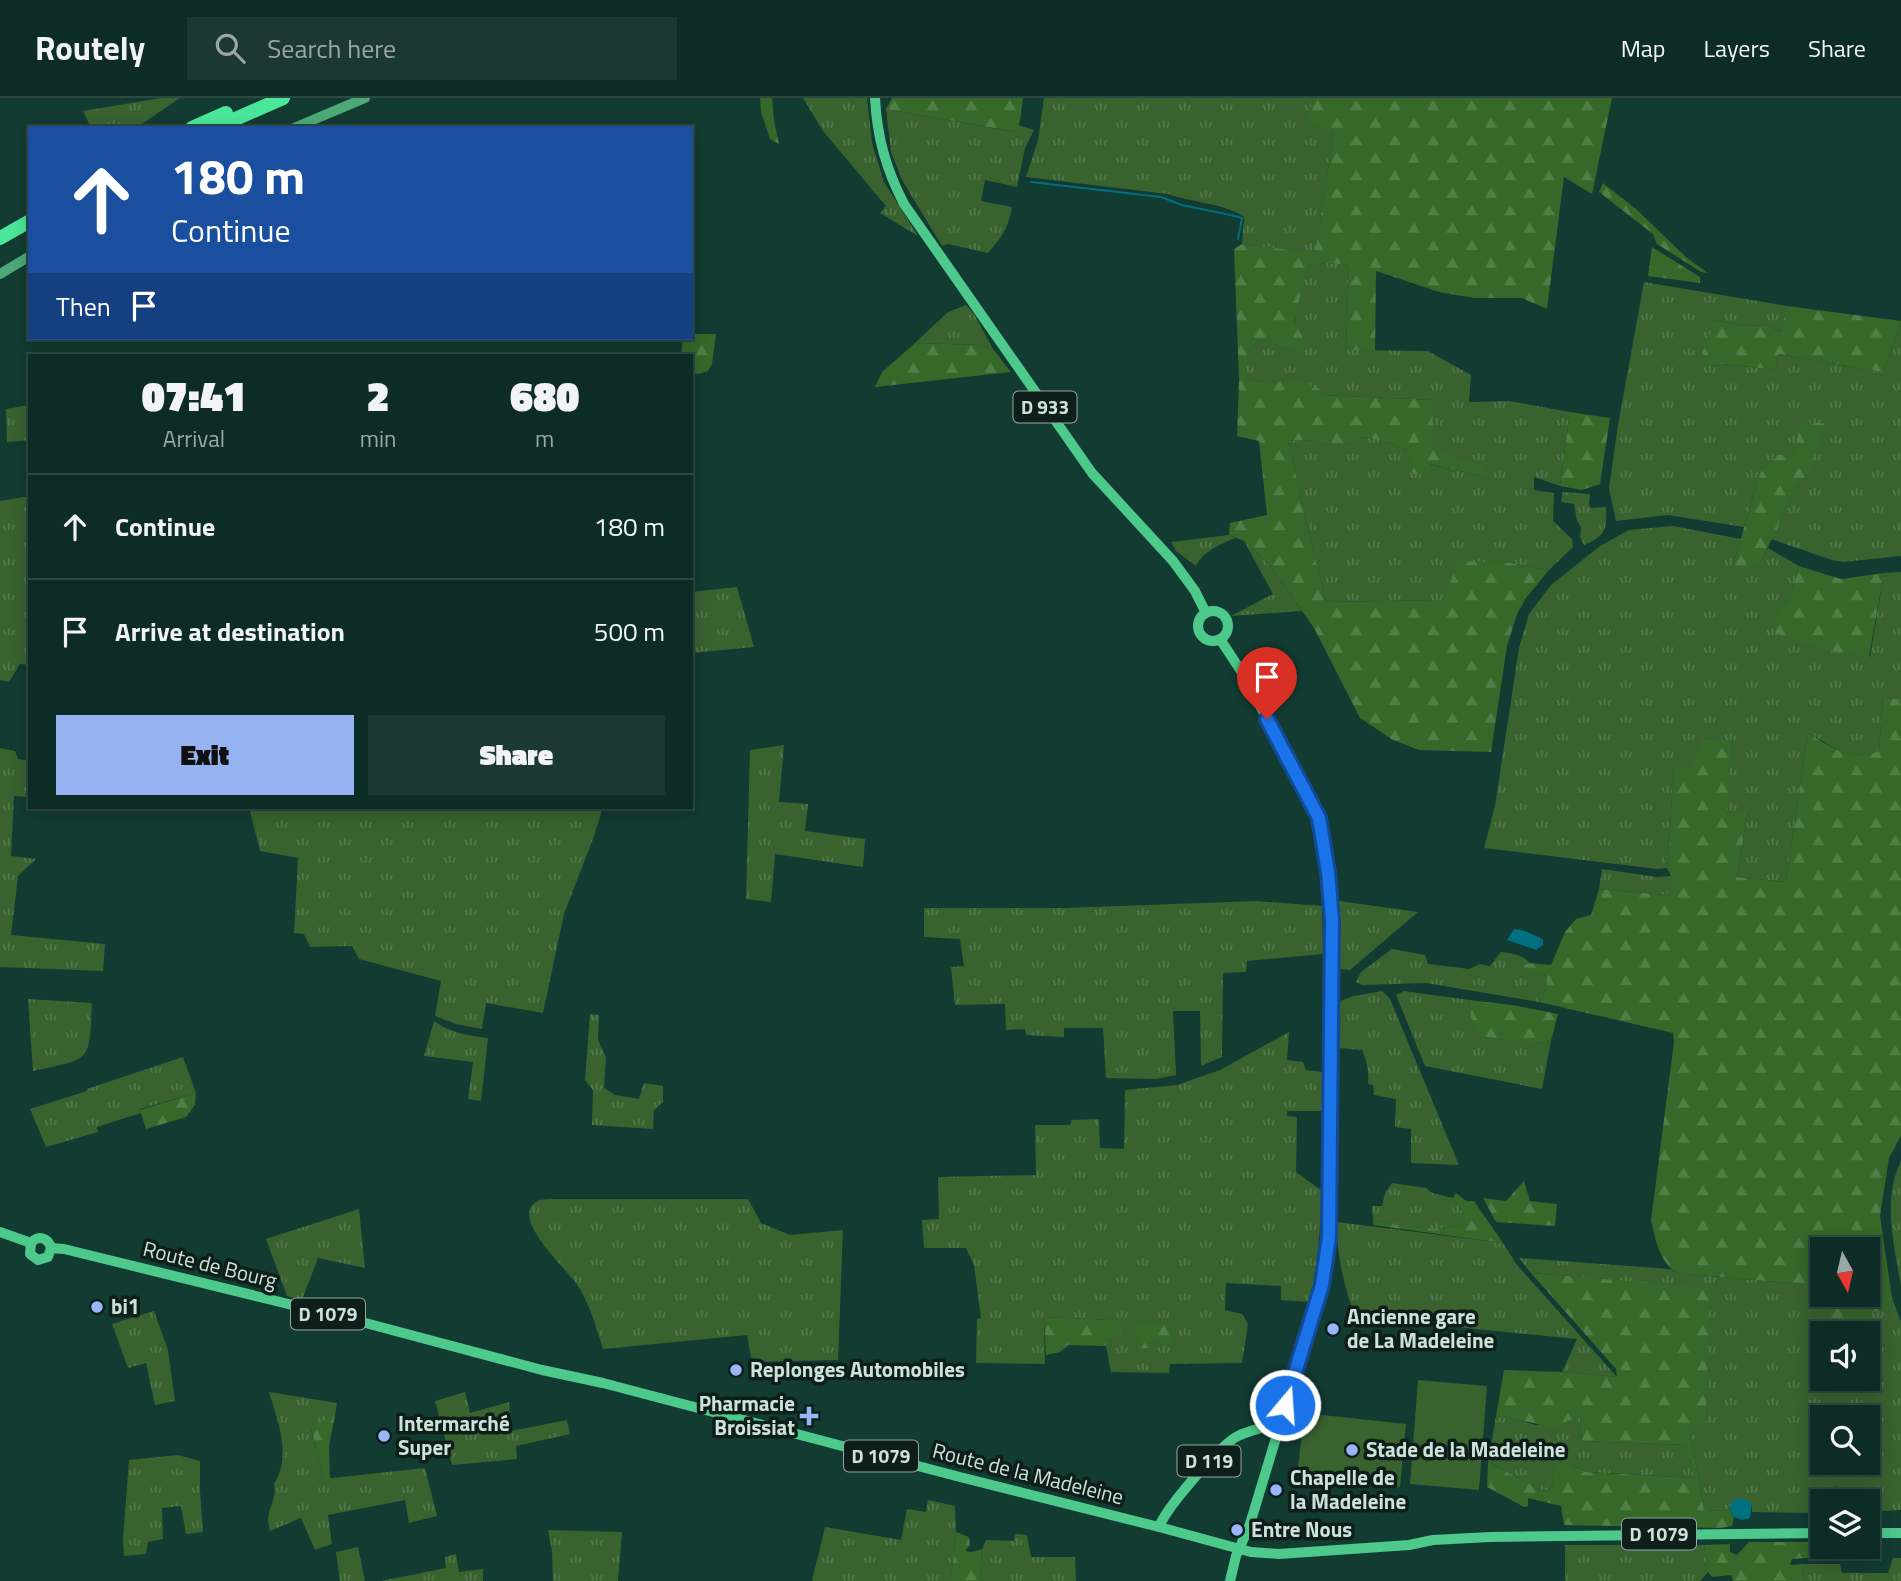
<!DOCTYPE html>
<meta charset="utf-8">
<style>
body{margin:0;font-family:"Titillium Web",sans-serif;background:#1c3832;color:#f1f3f6;height:100vh;display:flex;flex-direction:column;font-size:26px;white-space:nowrap}
*{box-sizing:border-box;margin:0}
p{font-size:23px;color:#9ba7a7}
.icon{flex:none;width:38px;height:38px;fill:none;stroke:currentColor;stroke-width:2;stroke-linecap:round;stroke-linejoin:round}
.map{position:relative;flex:1;overflow:hidden}
.side{position:absolute;left:28px;top:256px;width:665px;height:455px;display:flex;flex-direction:column;background:#0e2c26;border-radius:0px;box-shadow:0 4px 18px #0003,0 0 0 2px #2e4843}
.side>*{flex:none}
.guide{position:absolute;left:28px;top:28px;width:665px;height:214px;border-radius:0px;box-shadow:0 4px 18px #0003,0 0 0 2px #2e4843;background:#1a4fa0;color:#fff;overflow:hidden}
.needle{width:46px;rotate:172deg}
.buttons{position:absolute;left:1810px;top:1139px;display:grid;gap:14px}
.buttons a{display:grid;place-items:center;width:70px;height:70px;border-radius:0px;background:#0e2c26;box-shadow:0 4px 18px #0003,0 0 0 2px #2e4843;font-size:35px}
.pin{position:absolute;display:grid;place-items:center;width:60px;height:60px;color:#fff;margin:-72px -30px;border-radius:50% 50% 50% 0;rotate:-45deg;box-shadow:0 0 7px #0007}
.pin .icon{rotate:45deg}
.me{position:absolute;width:77px;margin:-38px;rotate:18deg;stroke-linejoin:round;filter:drop-shadow(0 0 5px #0008)}
.turn{display:flex;align-items:center;gap:24px;height:147px;padding:0 28px;font-size:32px}
.turn .icon{width:91px;height:91px;stroke-width:2.5}
.turn b{display:block;font-size:49px;line-height:60px}
.then{display:flex;align-items:center;height:66px;padding:0 28px;background:#0003;gap:14px;font-size:26px}
.eta{display:flex;justify-content:space-evenly;align-items:center;height:119px;text-align:center}
.eta b{font-size:42px;font-weight:800;line-height:49px}
.action{display:flex;gap:14px;margin-top:auto;padding:14px 28px}
.action a{flex:1;height:80px;border-radius:0px;background:#95b2f1;color:#111;font-size:28px;font-weight:800;line-height:80px;text-align:center}
.action a+a{background:#1c3832;color:#f1f3f6}
ul{padding:0;list-style:none}
li{display:flex;align-items:center;gap:21px;height:105px;padding:0 28px;border-top:2px solid #2e4843}
li div{flex:1}
li b{display:block;font-size:26px}
li em{font-style:normal}
header{display:flex;align-items:center;gap:42px;box-sizing:border-box;height:98px;padding:0 35px;background:#0e2c26;border-bottom:2px solid #2e4843}
header strong{font-size:33px}
nav{display:flex;gap:38px;margin-inline-start:auto;font-size:24px}
.search{width:490px;height:63px;background:#1c3832;display:flex;align-items:center;gap:18px;box-sizing:border-box;padding:0 24px;border-radius:0px;color:#9ba7a7;font-size:26px}
.map>svg:first-child{display:block}
.grass{fill:url(#grass-tufts);fill-rule:evenodd}
.forest{fill:url(#forest-firs)}
.park{fill:#39622f}
.water{fill:#006f7f}
.lines{fill:none;stroke-linecap:round;stroke-linejoin:round}
.stream{stroke:#006f7f;stroke-width:2}
.secondary{stroke:#4da978;stroke-width:10}
.primary{stroke:#4dc98b;stroke-width:10}
.highway{stroke:#4ae79b;stroke-width:14}
.route-casing{stroke:#114b97;stroke-width:18}
.route{stroke:#1a73e8;stroke-width:12}
.poi-dot{fill:#99b5fd;stroke:#0e1f1a;stroke-width:2.5}
.labels{text-anchor:middle;stroke-width:7;stroke-linejoin:round;paint-order:stroke}
.shield{fill:#0e1f1a;stroke:#94a8a1;stroke-width:2}
.shield-label{font-size:19px;font-weight:bold;fill:#cde2db}
.street-label{font-size:21px;fill:#cde2db;stroke:#0e1f1a}
.poi-label{font-size:21px;font-weight:bold;fill:#cde2db;stroke:#0e1f1a;text-anchor:start}
</style>
<header>
<strong>Routely</strong>
<div class="search"><svg class="icon" aria-label="search" viewBox="0 0 24 24"><circle cx="10" cy="10" r="6"/><path d="M15 15l6 6"/></svg>Search here</div>
<nav><a>Map</a><a>Layers</a><a>Share</a></nav>
</header>
<div class="map">
<svg width="1901" height="1483" viewBox="0 0 1901 1483">
<defs>
<pattern id="grass-tufts" width="24" height="20" patternUnits="userSpaceOnUse" patternTransform="scale(1.75)"><rect width="24" height="20" fill="#39622f"/><path d="M3 7l-1-3M5 7V3M7 7l1-3M15 17l-1-3M17 17v-4M19 17l1-3" fill="none" stroke="#54784d"/></pattern>
<pattern id="forest-firs" width="22" height="20" patternUnits="userSpaceOnUse" patternTransform="scale(1.75)"><rect width="22" height="20" fill="#356829"/><path d="M5 1l3.5 6h-7zM16 11l3.5 6h-7z" fill="#517d47"/></pattern>
</defs>
<rect width="100%" height="100%" fill="#123b32"/>
<g class="grass">
<polygon points="161,0 180,0 136,30 91,30 83,13"/>
<polygon points="803,0 867,0 872,45 884,84 918,138 880,115 886,108 823,33"/>
<path d="M1044,0h269l-5,24 26,10 -19,122 -73,-10 2,-27c-17,-13 -54,-15 -76,-23l-142,-17 12,-37z"/>
<path d="M886,11l129,23 3,-7 16,5 -9,18 -8,39 -32,-7 -4,21 31,6c-4,23 -10,29 -24,46l-40,-9 -6,2 -40,-66 -11,-28z"/>
<polygon points="1328,165 1349,167 1346,252 1428,253 1471,277 1469,304 1509,303 1570,314 1560,388 1534,379 1534,392 1554,395 1553,423 1572,441 1573,449 1549,472 1511,465 1444,502 1326,504 1303,412 1289,343 1310,342 1326,346 1346,346 1365,339 1387,344 1408,352 1429,366 1484,379 1430,351 1434,302 1322,297 1285,282 1275,285 1246,282 1247,253 1260,241 1289,251 1304,240 1294,227 1306,167"/>
<polygon points="1644,184 1787,208 1780,234 1768,227 1740,228 1715,222 1710,268 1725,266 1775,272 1779,256 1882,274 1901,227 1901,458 1843,464 1832,462 1771,441 1795,390 1808,376 1794,356 1760,375 1744,429 1668,417 1616,423 1609,390 1618,327"/>
<polygon points="966,207 974,216 993,251 979,247 915,245 948,214"/>
<polygon points="30,307 30,342 7,344 6,311"/>
<path d="M1563,394l27,2 -1,11 2,3 15,-1c1,22 0,29 -22,38l-4,-8 1,-10 -4,-6 -3,-17 -13,-2z"/>
<polygon points="30,398 30,567 20,566 9,584 0,582 0,403"/>
<path d="M1673,428l68,13 -8,25 29,-4 6,-12 31,18 -10,34 -10,9 91,48 14,-84 17,-1v127l-18,-1 -4,53c-37,11 -41,-3 -71,-18l-22,149 -49,-5 11,-66 -22,2 6,-72 -38,26 -20,3 -7,98 -10,1 -173,-21 11,-42 24,-158 10,-34 22,-29 49,-39 29,-16z"/>
<path d="M1229,437l6,3c-14,6 -33,14 -39,28l-20,-15 -5,-9z"/>
<polygon points="1244,443 1271,468 1302,513 1231,518 1273,496"/>
<polygon points="737,489 754,549 691,555 691,494"/>
<polygon points="784,647 779,704 808,706 805,733 865,741 863,769 775,756 771,804 746,801 750,652"/>
<polygon points="0,650 15,653 18,661 30,663 30,699 14,698 11,758 36,761 18,778 11,837 105,846 103,873 0,869"/>
<polygon points="249,709 603,709 593,741 564,816 543,915 486,905 482,931 456,926 435,918 441,883 359,861 352,848 310,849 304,836 294,835 298,760 260,753"/>
<polygon points="1602,771 1657,779 1671,778 1673,782 1667,797 1599,791"/>
<polygon points="1257,803 1322,808 1323,856 1247,863 1246,874 1223,875 1222,959 1201,968 1200,913 1173,913 1176,977 1156,981 1106,980 1103,930 1064,930 1064,939 1026,937 1025,931 1006,932 1005,906 955,907 951,869 964,868 960,841 924,839 924,810 1064,810"/>
<polygon points="1339,803 1418,814 1350,872 1340,871"/>
<path d="M1392,851l33,6 3,9 41,5 11,-5 10,2 11,-14c11,1 21,3 29,11l-14,4 30,9 1,12 -8,14 -113,-19 -64,2 -6,-3 5,-10z"/>
<path d="M1382,893l8,8 69,166 -48,-2v-34l-16,-2 1,-28 -22,-4 -1,-10 -5,-1c1,-13 -1,-23 -6,-34l-23,-2 1,-47 14,-5z"/>
<polygon points="1404,893 1469,902 1471,919 1537,945 1551,943 1542,991 1425,968 1396,897"/>
<path d="M28,901l64,4c-3,61 0,55 -59,68z"/>
<polygon points="590,916 599,917 598,942 606,959 604,990 615,997 639,1001 644,985 663,988 663,1004 654,1012 653,1031 592,1027 593,992 585,982"/>
<path d="M434,923c19,13 32,14 54,17l-7,63 -13,-2 5,-37 -49,-6z"/>
<path d="M1289,934l-2,28 16,2 3,8 17,2 -1,39h-35v5l10,1 -1,55 26,19c-1,37 -5,74 -12,111l-29,-2v-14l-55,-3 -1,27 17,4 6,10 -6,39 -72,1 -1,9 -58,-1 -5,-26 5,-26 -67,-3 1,47 -69,-1 1,-44 4,-1 -7,-53 -8,-17h-42l-2,-28 17,-1 -1,-42 98,-2 -1,-50h35l2,-5 27,-1 1,29 24,1 1,-59 52,-5 43,-15z"/>
<polygon points="183,959 196,995 140,1011 141,1015 97,1029 98,1034 46,1049 30,1011 87,993 87,991"/>
<path d="M1901,1063v125c-7,-41 -19,-86 0,-125z"/>
<path d="M1392,1085l34,5 6,5 21,5 11,16 2,10c-29,10 -64,1 -93,-3l-1,-15h10l3,-13z"/>
<path d="M552,1101h196l13,24 29,12 53,-5 -5,130 -86,2 -5,-27 -144,14c-7,-23 -14,-47 -27,-66 -10,-14 -66,-65 -40,-81 4,-3 11,-3 16,-3z"/>
<polygon points="359,1111 365,1170 318,1160 302,1202 287,1198 266,1141"/>
<path d="M1337,1124l166,21 14,22 100,112 -55,-5 15,-33 -141,-14 1,-7 -84,-8c-10,-28 -17,-59 -16,-88z"/>
<path d="M1519,1160l151,11 7,4 145,13v9h2l5,23 58,-12 5,-8 9,24v188l-34,2v-10l-27,-1 -3,-15 -15,3 -3,24 -67,-1v-9l-19,-3 -4,9 -8,2 -17,-1 -15,-84 17,-2 3,-135 -178,-16zM1822,1236h45v45h-45zM1822,1320h45v45h-45z"/>
<polygon points="154,1213 168,1252 175,1303 155,1307 146,1265 128,1270 112,1226"/>
<path d="M269,1294l68,11 -2,12 -24,13 12,51 102,-11 12,48 -28,7 -4,-23 -77,15 4,29 -17,6 -14,-32 -31,13c-1,-4 -2,-8 -2,-12 1,-13 9,-20 6,-35 18,-30 4,-61 -5,-92z"/>
<polygon points="465,1294 470,1315 509,1304 511,1333 567,1322 570,1336 516,1348 517,1361 452,1367 435,1303"/>
<polygon points="1496,1318 1518,1322 1536,1327 1580,1318 1582,1343 1685,1347 1695,1380 1586,1374 1570,1366 1555,1388 1544,1393 1488,1364"/>
<polygon points="178,1357 200,1363 200,1393 203,1434 186,1436 181,1408 162,1410 163,1441 148,1444 146,1456 124,1458 123,1441 129,1362"/>
<polygon points="928,1402 955,1408 956,1434 951,1483 812,1483 825,1429 901,1442 907,1411 926,1414"/>
<polygon points="548,1432 622,1434 618,1483 553,1483 552,1453"/>
<polygon points="1015,1436 1027,1437 1031,1459 1075,1459 1076,1483 980,1483 982,1451 986,1442 1014,1443"/>
<polygon points="1565,1447 1704,1447 1708,1474 1700,1483 1565,1483"/>
<polygon points="358,1449 365,1483 340,1483 336,1454"/>
<polygon points="456,1456 459,1474 483,1471 483,1483 381,1483 446,1470 445,1459"/>
<polygon points="1893,1460 1901,1460 1901,1483 1802,1483 1803,1466 1840,1466 1842,1475 1888,1475"/>
</g>
<g class="forest">
<polygon points="760,0 772,0 774,23 779,46 770,41 761,14"/>
<polygon points="892,0 1023,0 1020,23 1016,34 886,11"/>
<polygon points="1313,0 1612,0 1592,96 1564,79 1547,211 1522,200 1474,200 1439,194 1376,173 1375,253 1346,252 1349,167 1328,165 1307,167 1294,226 1304,240 1302,253 1289,251 1260,241 1247,253 1247,282 1274,285 1285,282 1306,285 1319,290 1322,297 1434,302 1431,351 1486,370 1484,379 1430,366 1428,377 1413,376 1408,352 1387,344 1365,339 1346,346 1326,346 1310,342 1289,343 1303,412 1326,504 1444,502 1458,463 1511,465 1549,472 1526,500 1517,516 1507,548 1491,654 1419,652 1393,642 1360,620 1314,530 1271,468 1244,443 1229,437 1230,425 1267,417 1259,343 1237,338 1239,282 1234,151 1242,146 1315,155 1334,34 1307,24"/>
<polygon points="1603,85 1636,111 1687,160 1708,175 1701,174 1657,146 1653,136 1599,94"/>
<polygon points="1652,149 1700,179 1700,185 1648,178"/>
<polygon points="1787,208 1901,223 1901,227 1882,274 1779,256 1775,272 1725,266 1710,268 1702,255 1715,222 1740,228 1768,227 1780,234"/>
<polygon points="691,236 716,236 712,266 708,273 698,276 691,274 691,257 681,257 683,240 691,240"/>
<polygon points="915,245 979,247 993,251 1011,274 875,289 882,274"/>
<polygon points="1570,314 1610,320 1600,386 1582,392 1560,388"/>
<polygon points="1806,324 1825,326 1808,376 1795,390 1762,462 1746,474 1733,467 1760,375 1779,357 1794,356 1801,326"/>
<polygon points="1799,468 1841,481 1884,475 1869,559 1832,553 1775,535 1779,511 1789,502"/>
<path d="M1883,600l18,1v437l-12,22 -9,58 12,82 -5,8 -39,18 -19,-6 -5,-23h43v-45h-45v36l-145,-13c-17,-10 -22,-34 -26,-53l23,-178 -1,-9 -134,-31 8,-14 -1,-12 -32,-9 16,-4 21,2 14,-33 11,-13 15,-4 8,-26 68,6 6,-15 -6,-12 7,-99 20,-2 8,-27h30l-5,73 21,-3 -11,67 49,5 22,-149c27,16 38,28 71,18z"/>
<polygon points="1469,902 1512,907 1558,916 1551,943 1537,945 1480,938 1471,919"/>
<polygon points="196,995 195,1007 186,1019 146,1031 140,1012"/>
<polygon points="1524,1083 1530,1103 1557,1106 1555,1128 1496,1124 1483,1100 1506,1103"/>
<path d="M1456,1095l10,8h8l29,42 -130,-18v-4c29,4 64,13 92,3l-1,-10 -11,-16z"/>
<polygon points="1531,1175 1710,1190 1706,1327 1689,1328 1704,1412 1721,1413 1729,1411 1734,1419 1732,1428 1720,1430 1564,1427 1561,1408 1528,1400 1528,1408 1524,1409 1487,1389 1488,1364 1544,1393 1555,1388 1553,1380 1557,1366 1570,1366 1586,1374 1695,1380 1685,1347 1582,1343 1580,1318 1554,1329 1496,1318 1504,1272 1562,1274 1617,1279 1616,1271"/>
<polygon points="1044,1219 1111,1222 1123,1225 1121,1235 1109,1239 1106,1248 1068,1247 1060,1254 1046,1257"/>
<polygon points="1144,1225 1167,1226 1173,1235 1170,1248 1163,1247 1157,1239 1151,1242 1150,1250 1139,1250 1134,1228"/>
<polygon points="335,1317 329,1348 330,1382 323,1381 311,1329"/>
<polygon points="956,1434 969,1439 970,1447 965,1453 971,1454 982,1451 980,1483 951,1483"/>
<polygon points="1749,1444 1822,1444 1824,1455 1820,1459 1792,1461 1790,1467 1803,1466 1802,1483 1733,1483 1731,1477 1712,1479 1708,1474 1704,1447 1730,1446 1730,1454 1737,1457"/>
</g>
<g class="park">
<polygon points="1418,1282 1487,1288 1479,1392 1410,1386"/>
<polygon points="1304,1315 1406,1326 1400,1389 1297,1378"/>
</g>
<g class="water">
<polygon points="1514,831 1522,832 1543,841 1543,847 1536,852 1507,842"/>
<polygon points="1742,1400 1752,1405 1750,1420 1742,1422 1734,1419 1729,1411 1733,1402"/>
</g>
<g class="lines">
<polyline class="stream" points="1031,84 1161,99 1182,107 1235,118 1242,120 1238,141"/>
<g class="secondary">
<polyline points="294,30 365,0"/>
<polyline points="0,176 30,158"/>
</g>
<g class="primary">
<path d="M875,0c2,39 11,71 29,106l188,269 81,88 22,30 11,22"/>
<circle cx="1213" cy="528" r="15"/>
<polyline points="1220,541 1245,579 1319,720 1328,774 1332,822 1330,1123 1322,1187 1250,1426 1236,1458 1230,1483"/>
<polyline points="0,1134 31,1145"/>
<polyline points="31,1145 30,1156 38,1162 48,1159 51,1150"/>
<path d="M31,1145c7,-8 17,-6 20,5"/>
<polyline points="51,1150 64,1151 358,1223 542,1272 603,1285 956,1378 1159,1429 1251,1454 1279,1456 1409,1447 1433,1442 1490,1439 1822,1435"/>
<path d="M1159,1429c7,-19 62,-83 79,-91 14,-7 29,-8 42,-15"/>
<polyline points="1867,1435 1901,1435"/>
</g>
<g class="highway">
<polyline points="192,30 226,15"/>
<polyline points="215,30 283,0"/>
<polyline points="0,140 30,123"/>
</g>
</g>
<g class="lines">
<defs>
<polyline id="route" points="1267,621 1319,720 1328,774 1332,822 1329,1139 1322,1187 1285,1307"/>
</defs>
<use href="#route" class="route-casing"/>
<use href="#route" class="route"/>
</g>
<g class="poi-dot">
<circle cx="97" cy="1209" r="7"/>
<circle cx="1333" cy="1231" r="7"/>
<circle cx="736" cy="1272" r="7"/>
<path d="M805.5 1307.5h7v7h7v7h-7v7h-7v-7h-7v-7h7z"/>
<circle cx="384" cy="1338" r="7"/>
<circle cx="1352" cy="1352" r="7"/>
<circle cx="1276" cy="1392" r="7"/>
<circle cx="1237" cy="1432" r="7"/>
</g>
<g class="labels">
<g class="shield">
<rect x="1013.5" y="293.5" width="63" height="31" rx="5"/>
<rect x="291" y="1200.5" width="74" height="31" rx="5"/>
<rect x="844" y="1342.5" width="74" height="31" rx="5"/>
<rect x="1177.5" y="1347.5" width="63" height="31" rx="5"/>
<rect x="1622" y="1420.5" width="74" height="31" rx="5"/>
</g>
<g class="shield-label">
<text x="1045" y="316">D 933</text>
<text x="328" y="1223">D 1079</text>
<text x="881" y="1365">D 1079</text>
<text x="1209" y="1370">D 119</text>
<text x="1659" y="1443">D 1079</text>
</g>
<g class="street-label">
<text transform="translate(210 1167) rotate(14)" y="7">Route de Bourg</text>
<text transform="translate(1028 1376) rotate(14)" y="7">Route de la Madeleine</text>
</g>
<g class="poi-label">
<text x="111" y="1216">bi1</text>
<text x="1347" y="1226">Ancienne gare<tspan x="1347" dy="24">de La Madeleine</tspan></text>
<text x="750" y="1279">Replonges Automobiles</text>
<text x="795" y="1313" text-anchor="end">Pharmacie<tspan x="795" dy="24">Broissiat</tspan></text>
<text x="398" y="1333">Intermarché<tspan x="398" dy="24">Super</tspan></text>
<text x="1366" y="1359">Stade de la Madeleine</text>
<text x="1290" y="1387">Chapelle de<tspan x="1290" dy="24">la Madeleine</tspan></text>
<text x="1251" y="1439">Entre Nous</text>
</g>
</g>
</svg>
<div class="buttons">
<a><svg class="needle" viewBox="-14 -14 28 28"><path d="M0-13l5 13h-10z" fill="#e53935"/><path d="M0 13l5-13h-10z" fill="#9ba7a7"/></svg></a>
<a><svg class="icon" aria-label="sound" viewBox="0 0 24 24"><path d="M4 9h4l5-4v14l-5-4H4zM17 9q2 3 0 6"/></svg></a>
<a><svg class="icon" aria-label="search" viewBox="0 0 24 24"><circle cx="10" cy="10" r="6"/><path d="M15 15l6 6"/></svg></a>
<a><svg class="icon" aria-label="layers" viewBox="0 0 24 24"><path d="M12 4l9 5-9 5-9-5zM3 14l9 5 9-5"/></svg></a>
</div>
<div class="pin" style="left:1267px;top:621px;background:#d93025"><svg class="icon" aria-label="arrive" viewBox="0 0 24 24"><path d="M6 21V4h12l-3 4 3 4H6"/></svg></div>
<svg class="me" style="left:1285px;top:1307px" viewBox="-20 -20 40 40"><circle r="17" fill="#1a73e8" stroke="#fff" stroke-width="3"/><path d="M0-11L8 9 0 5-8 9z" fill="#fff"/></svg>
<div class="guide">
<div class="turn"><svg class="icon" aria-label="ahead" viewBox="0 0 24 24"><path d="M12 20V5M6 11l6-6 6 6"/></svg><div><b>180 m</b>Continue</div></div>
<div class="then">Then<svg class="icon" aria-label="arrive" viewBox="0 0 24 24"><path d="M6 21V4h12l-3 4 3 4H6"/></svg></div>
</div>
<section class="side">
<div class="eta">
<div><b>07:41</b><p>Arrival</p></div>
<div><b>2</b><p>min</p></div>
<div><b>680</b><p>m</p></div>
</div>
<ul>
<li><svg class="icon" aria-label="ahead" viewBox="0 0 24 24"><path d="M12 20V5M6 11l6-6 6 6"/></svg><div><b>Continue</b></div><em>180 m</em></li>
<li><svg class="icon" aria-label="arrive" viewBox="0 0 24 24"><path d="M6 21V4h12l-3 4 3 4H6"/></svg><div><b>Arrive at destination</b></div><em>500 m</em></li>
</ul>
<div class="action"><a>Exit</a><a>Share</a></div>
</section>
</div>
